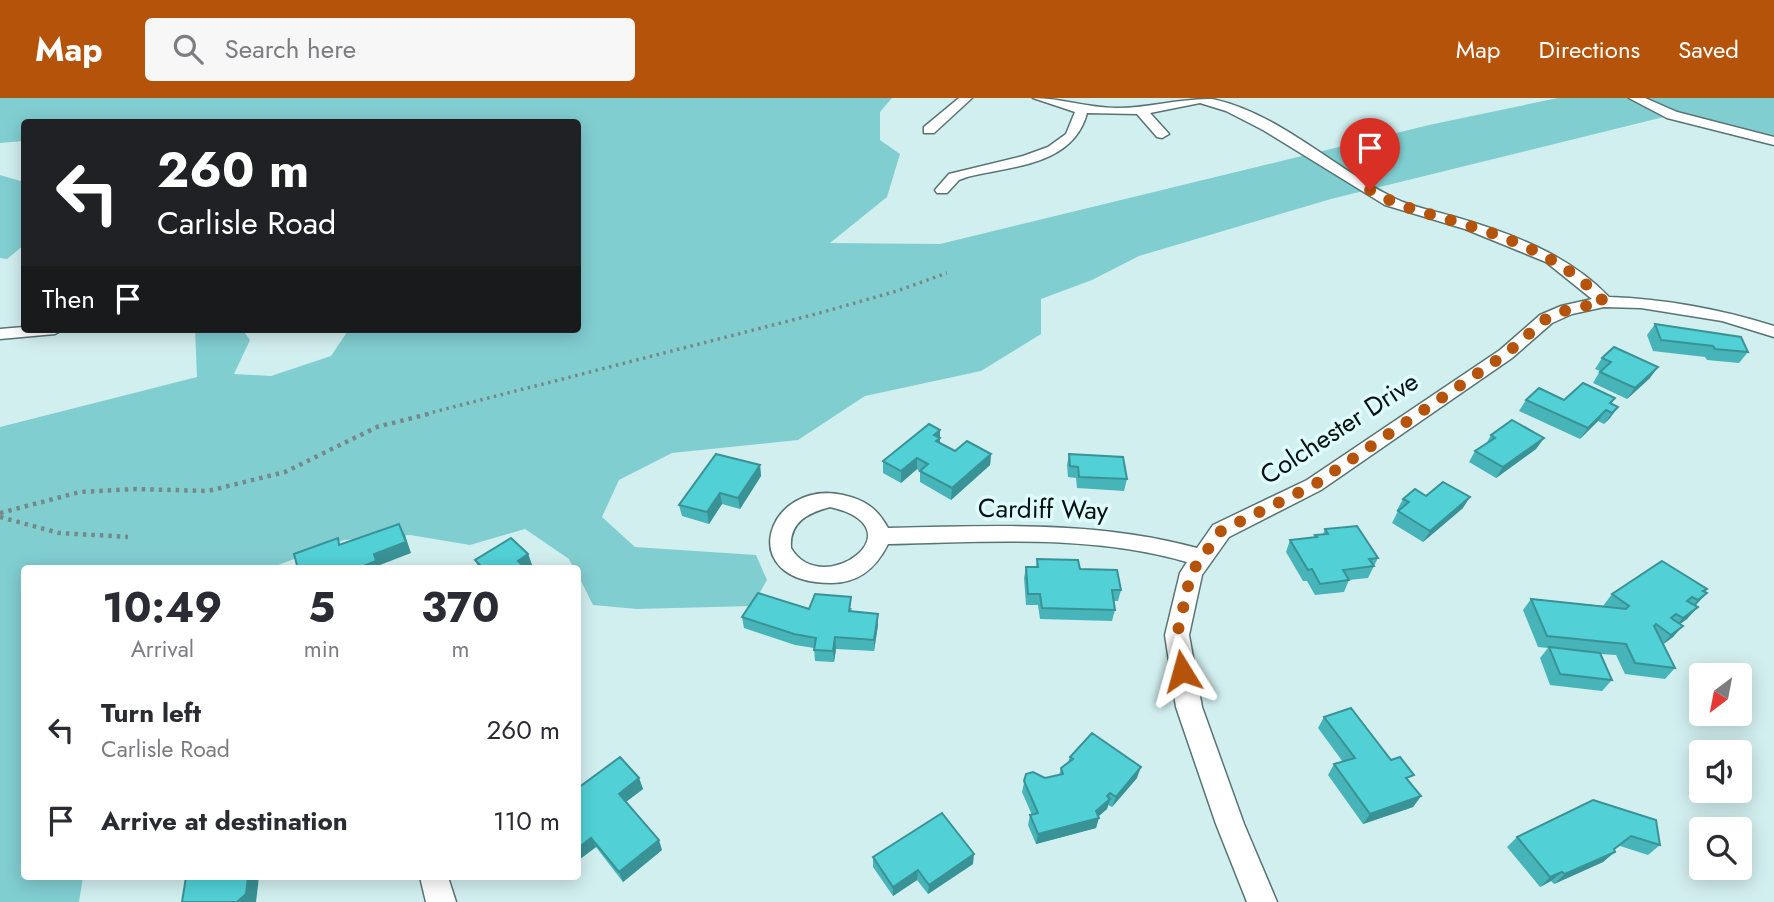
<!DOCTYPE html>
<style>
body{margin:0;font-family:Jost,sans-serif;background:#f7f7f7;color:#2b2b33;height:100vh;display:flex;flex-direction:column;font-size:26px;white-space:nowrap}
*{box-sizing:border-box;margin:0}
p{font-size:23px;color:#7c7c81}
.icon{flex:none;width:38px;height:38px;fill:none;stroke:currentColor;stroke-width:2;stroke-linecap:round;stroke-linejoin:round}
.map{position:relative;flex:1;overflow:hidden}
.panel{position:absolute;left:21px;top:467px;width:560px;height:315px;display:flex;flex-direction:column;background:#fff;border-radius:7px;box-shadow:0 4px 18px #0003}
.panel>*{flex:none}
.hud{position:absolute;left:21px;top:21px;width:560px;height:214px;border-radius:7px;box-shadow:0 4px 18px #0003;background:#202124;color:#fff;overflow:hidden}
.needle{width:46px;rotate:212deg}
.controls{position:absolute;left:1689px;top:565px;display:grid;gap:14px}
.controls a{display:grid;place-items:center;width:63px;height:63px;border-radius:7px;background:#fff;box-shadow:0 4px 18px #0003;font-size:35px}
.pin{position:absolute;display:grid;place-items:center;width:60px;height:60px;color:#fff;margin:-72px -30px;border-radius:50% 50% 50% 0;rotate:-45deg;box-shadow:0 0 7px #0007}
.pin .icon{rotate:45deg}
.me{position:absolute;width:77px;margin:-38px;rotate:352deg;stroke-linejoin:round;filter:drop-shadow(0 0 5px #0008)}
.turn{display:flex;align-items:center;gap:24px;height:147px;padding:0 21px;font-size:32px}
.turn .icon{width:91px;height:91px;stroke-width:2.5}
.turn b{display:block;font-size:49px;line-height:60px}
.then{display:flex;align-items:center;height:66px;padding:0 21px;background:#0003;gap:14px;font-size:26px}
.eta{display:flex;justify-content:space-evenly;align-items:center;height:119px;text-align:center}
.eta b{font-size:42px;font-weight:700;line-height:49px}
ul{padding:0;list-style:none}
li{display:flex;align-items:center;gap:21px;height:91px;padding:0 21px}
li div{flex:1}
li b{display:block;font-size:26px}
li em{font-style:normal}
header{display:flex;align-items:center;gap:42px;box-sizing:border-box;height:98px;padding:0 35px;background:#b45309;color:#fff}
header strong{font-size:33px}
nav{display:flex;gap:38px;margin-inline-start:auto;font-size:24px}
.search{width:490px;height:63px;background:#f7f7f7;display:flex;align-items:center;gap:18px;box-sizing:border-box;padding:0 24px;border-radius:7px;color:#7c7c81;font-size:26px}
.map>svg:first-child{display:block}
.green{fill:#81ced1}
.lines{fill:none;stroke-linecap:round;stroke-linejoin:round}
.street-casing{stroke:#587374;stroke-width:3}
.path-far1{stroke:#75898a;stroke-width:3.5;stroke-dasharray:2.5 4.5;stroke-linecap:butt}
.path{stroke:#75898a;stroke-width:4.5;stroke-dasharray:3.5 5;stroke-linecap:butt}
.street{fill:#fff;fill-rule:evenodd}
.wall{fill:#46b4b8}
.shaded-wall{fill:#399296}
.building{fill:#51d1d6;stroke:#399296;stroke-width:2}
.route{stroke:#b45309;stroke-width:12;stroke-dasharray:0 21.6}
.labels{text-anchor:middle;stroke-width:7;stroke-linejoin:round;paint-order:stroke}
.street-label{font-size:26px;fill:#061010;stroke:#dffcfd}
</style>
<header>
<strong>Map</strong>
<div class="search"><svg class="icon" aria-label="search" viewBox="0 0 24 24"><circle cx="10" cy="10" r="6"/><path d="M15 15l6 6"/></svg>Search here</div>
<nav><a>Map</a><a>Directions</a><a>Saved</a></nav>
</header>
<div class="map">
<svg width="1774" height="804" viewBox="0 0 1774 804">
<rect width="100%" height="100%" fill="#d2eff0"/>
<g class="green">
<polygon points="0,0 892,0 880,14 880,42 900,56 887,99 830,145 940,146 1429,27 1558,0 1774,0 1774,41 1672,17 1331,101 1139,158 1092,182 1041,201 1041,236 981,273 865,298 798,342 672,355 619,382 602,419 635,449 756,457 767,482 752,508 637,511 593,507 578,477 578,471 574,471 569,461 525,431 470,447 410,437 344,442 268,471 24,471 24,779 83,779 79,804 0,804 0,329 197,279 195,231 242,231 250,242 234,276 271,278 331,258 349,231 578,231 578,24 24,24 24,43 0,45"/>
<polygon points="0,77 24,84 24,147 7,161 0,160"/>
</g>
<g class="lines">
<defs>
<g id="street">
<polygon points="959,0 972,0 934,35 924,35 924,29"/>
<path d="M1033,0c28,0 55,10 84,10 30,0 67,-10 95,-9 67,14 121,69 182,99 18,9 41,13 61,19 55,16 113,37 154,80 56,2 111,12 165,29v11l-52,-16 -81,-13 -37,-1 -32,7 -20,9 -40,35 -191,132 -92,47 -27,38 -13,60 13,72 42,117 33,78h-30l-31,-78 -40,-117 -11,-72 15,-62 7,-11c-97,-28 -199,-20 -299,-18 -12,24 -29,39 -57,39 -99,0 -64,-105 12,-88 22,5 34,13 45,33 104,-2 207,-8 309,20l16,-23 94,-45 193,-130 40,-35 21,-9 31,-7 -46,-37 -81,-33 -80,-24 -122,-75 -37,-19 -26,-8 -50,10 19,21 -7,4 -5,-1 -20,-23 -50,-1c-14,53 -76,53 -120,64l-8,3 -12,13h-10l-2,-3 14,-16 74,-18 25,-9 18,-13 9,-22zM830,409c92,21 -8,94 -39,41 -2,-26 17,-35 39,-41z"/>
<polygon points="1629,0 1645,0 1677,14 1774,39 1774,47 1667,20"/>
<polygon points="24,229 24,231 64,231 55,236 0,241 0,231"/>
<polygon points="420,779 448,779 456,804 426,804"/>
</g>
</defs>
<use href="#street" class="street-casing"/>
<polyline class="path-far1" points="426,316 816,216 897,193 947,175"/>
<g class="path">
<polyline points="0,415 80,394 136,391 208,393 285,374 377,329 432,315"/>
<polyline points="0,419 59,435 128,439"/>
</g>
<use href="#street" class="street"/>
</g>
<g class="wall">
<polygon points="1655,226 1748,254 1739,265 1707,262 1705,259 1653,253 1647,237"/>
<polygon points="1602,260 1650,280 1627,301 1593,285 1600,273 1595,271"/>
<polygon points="1615,300 1611,305 1618,309 1610,320 1604,326 1598,323 1580,341 1519,313 1526,302 1564,302"/>
<polygon points="940,332 940,345 955,353 991,356 990,367 951,402 920,384 920,374 917,371 901,385 883,375 883,363"/>
<polygon points="1491,337 1544,340 1536,351 1496,380 1469,364 1475,353 1486,346"/>
<polygon points="1069,356 1127,381 1124,393 1077,390 1076,380 1068,379 1067,367"/>
<polygon points="760,367 761,378 740,411 722,406 709,426 682,418 679,407"/>
<polygon points="1426,398 1463,410 1423,444 1392,425 1398,413 1397,412 1403,401"/>
<polygon points="1325,431 1378,460 1368,480 1349,482 1344,494 1315,497 1307,483 1303,483 1286,454 1290,442 1314,440 1315,437 1323,436"/>
<polygon points="528,456 532,467 527,471 479,471 475,462"/>
<polygon points="1037,461 1080,471 1121,492 1118,503 1114,503 1115,512 1112,523 1040,521 1038,507 1026,507 1024,480 1026,469 1036,469"/>
<polygon points="1704,494 1687,521 1680,526 1673,539 1663,546 1675,570 1665,581 1625,576 1616,557 1600,556 1612,582 1602,593 1550,587 1540,560 1548,550 1538,549 1523,512 1531,501 1604,508 1603,508 1612,496"/>
<polygon points="852,510 851,513 878,527 874,553 836,551 834,564 815,563 814,550 795,547 744,530 742,519 809,511"/>
<polygon points="1324,619 1391,662 1421,698 1413,709 1363,726 1328,677 1334,666 1343,664 1318,630"/>
<polygon points="1070,659 1137,680 1112,709 1108,707 1107,711 1099,718 1096,730 1036,746 1028,727 1030,717 1032,717 1022,694 1026,676 1045,680 1059,677 1061,670 1068,664"/>
<polygon points="639,680 643,691 626,704 662,752 623,784 596,749 580,761 578,758 578,690"/>
<polygon points="1656,722 1660,747 1648,757 1620,748 1614,752 1603,764 1554,786 1551,783 1540,789 1507,749 1517,739"/>
<polygon points="873,759 973,766 928,796 917,782 893,798 873,769"/>
</g>
<g class="shaded-wall">
<polygon points="1658,269 1650,280 1627,301 1635,290"/>
<polygon points="1615,300 1598,323 1580,341 1588,330"/>
<polygon points="1618,309 1610,320 1604,326 1612,315"/>
<polygon points="940,332 940,340 939,351 934,337"/>
<polygon points="1544,340 1536,351 1496,380 1503,369"/>
<polygon points="991,356 990,367 951,402 952,390"/>
<polygon points="917,360 917,371 901,385 901,373"/>
<polygon points="760,367 761,378 740,411 738,400"/>
<polygon points="720,395 722,406 709,426 707,414"/>
<polygon points="1470,399 1463,410 1423,444 1430,433"/>
<polygon points="399,426 405,437 411,455 380,467 381,471 356,471 374,456"/>
<polygon points="528,456 532,467 527,471 521,471 518,463"/>
<polygon points="1707,495 1696,507 1687,514 1698,502"/>
<polygon points="1698,509 1687,521 1673,531 1683,520"/>
<polygon points="878,516 878,527 874,553 874,542"/>
<polygon points="1683,528 1673,539 1661,548 1671,537"/>
<polygon points="835,539 836,551 834,564 833,553"/>
<polygon points="1141,669 1137,680 1112,709 1116,699"/>
<polygon points="639,680 643,691 623,706 619,696"/>
<polygon points="1110,695 1107,703 1110,701 1107,711 1095,721 1099,720 1096,730 1036,746 1038,736 1096,713"/>
<polygon points="1421,698 1413,709 1363,726 1370,716"/>
<polygon points="1631,738 1606,758 1615,754 1603,764 1554,786 1565,776"/>
<polygon points="591,740 596,749 580,761 578,756 578,750"/>
<polygon points="659,742 662,752 623,784 619,774"/>
<polygon points="974,756 973,766 928,796 929,787"/>
<polygon points="918,772 917,782 893,798 893,789"/>
<polygon points="1562,774 1551,783 1540,789 1550,779"/>
<polygon points="248,779 259,779 256,804 237,804"/>
</g>
<g class="building">
<polygon points="1655,226 1741,239 1748,254 1715,251 1713,248 1661,242"/>
<polygon points="1614,249 1658,269 1635,290 1600,274 1611,264 1602,260"/>
<polygon points="1583,285 1615,300 1610,305 1618,309 1612,315 1606,312 1588,330 1526,302 1539,290 1564,302"/>
<polygon points="1512,322 1544,340 1503,369 1475,353 1495,340 1491,337"/>
<polygon points="929,326 940,332 934,337 940,340 936,343 955,353 967,343 991,356 952,390 920,373 928,366 917,360 901,373 883,363"/>
<polygon points="716,356 760,367 738,400 720,395 707,414 679,407"/>
<polygon points="1069,356 1123,359 1127,381 1079,379 1078,369 1070,368"/>
<polygon points="1443,384 1470,399 1430,433 1398,413 1409,404 1403,401 1415,391 1426,398"/>
<polygon points="399,426 406,444 374,456 376,463 356,471 298,471 294,456 338,440 339,447"/>
<polygon points="1357,428 1378,460 1369,461 1374,468 1343,472 1349,482 1320,486 1312,471 1308,472 1290,442 1317,439 1315,437 1328,436 1325,431"/>
<polygon points="511,440 528,456 518,463 526,471 484,471 475,462"/>
<polygon points="1037,461 1078,462 1080,471 1117,472 1121,492 1112,492 1115,512 1042,510 1040,496 1028,496 1026,469 1038,469"/>
<polygon points="1662,463 1707,491 1703,493 1707,495 1698,502 1692,499 1687,503 1698,509 1683,520 1676,516 1671,520 1683,528 1671,537 1656,526 1654,528 1675,570 1635,565 1626,546 1547,538 1531,501 1626,511 1629,508 1612,496"/>
<polygon points="758,495 809,511 815,496 851,499 849,513 878,516 874,542 835,539 833,553 814,552 816,540 794,536 742,519"/>
<polygon points="1549,549 1600,555 1612,582 1560,576"/>
<polygon points="1351,610 1391,662 1400,659 1414,677 1406,680 1421,698 1370,716 1334,666 1355,660 1324,619"/>
<polygon points="1092,635 1141,669 1116,699 1110,695 1107,698 1110,701 1096,713 1099,720 1038,736 1030,717 1038,715 1024,683 1026,676 1033,674 1045,680 1063,676 1061,670 1073,661 1070,659"/>
<polygon points="620,659 639,680 619,696 659,742 619,774 591,740 578,750 578,690"/>
<polygon points="1593,702 1656,722 1660,747 1631,738 1614,751 1615,754 1565,776 1562,774 1550,779 1517,739"/>
<polygon points="942,715 974,756 929,787 918,772 893,789 873,759"/>
<polygon points="186,779 248,779 246,796 237,804 182,804"/>
</g>
<g class="lines">
<path class="route" d="M1182,573l-5,-36 14,-62 30,-42 93,-46 192,-131 40,-35 21,-9 37,-8c-36,-40 -83,-60 -134,-76 -34,-11 -69,-17 -100,-36"/>
</g>
<g class="labels">
<g class="street-label">
<text transform="translate(1339 330) rotate(-33)" y="9">Colchester Drive</text>
<text transform="translate(1043 411) rotate(1)" y="9">Cardiff Way</text>
</g>
</g>
</svg>
<div class="controls">
<a><svg class="needle" viewBox="-14 -14 28 28"><path d="M0-13l5 13h-10z" fill="#e53935"/><path d="M0 13l5-13h-10z" fill="#7c7c81"/></svg></a>
<a><svg class="icon" aria-label="sound" viewBox="0 0 24 24"><path d="M4 9h4l5-4v14l-5-4H4zM17 9q2 3 0 6"/></svg></a>
<a><svg class="icon" aria-label="search" viewBox="0 0 24 24"><circle cx="10" cy="10" r="6"/><path d="M15 15l6 6"/></svg></a>
</div>
<div class="pin" style="left:1370px;top:92px;background:#d93025"><svg class="icon" aria-label="arrive" viewBox="0 0 24 24"><path d="M6 21V4h12l-3 4 3 4H6"/></svg></div>
<svg class="me" style="left:1182px;top:573px" viewBox="-20 -20 40 40"><path d="M0-17L14 15 0 8-14 15z" fill="#b45309" stroke="#fff" stroke-width="4"/></svg>
<div class="hud">
<div class="turn"><svg class="icon" aria-label="left" viewBox="0 0 24 24"><path d="M17 20v-9H6M10 6l-5 5 5 5"/></svg><div><b>260 m</b>Carlisle Road</div></div>
<div class="then">Then<svg class="icon" aria-label="arrive" viewBox="0 0 24 24"><path d="M6 21V4h12l-3 4 3 4H6"/></svg></div>
</div>
<section class="panel">
<div class="eta">
<div><b>10:49</b><p>Arrival</p></div>
<div><b>5</b><p>min</p></div>
<div><b>370</b><p>m</p></div>
</div>
<ul>
<li><svg class="icon" aria-label="left" viewBox="0 0 24 24"><path d="M17 20v-9H6M10 6l-5 5 5 5"/></svg><div><b>Turn left</b><p>Carlisle Road</p></div><em>260 m</em></li>
<li><svg class="icon" aria-label="arrive" viewBox="0 0 24 24"><path d="M6 21V4h12l-3 4 3 4H6"/></svg><div><b>Arrive at destination</b></div><em>110 m</em></li>
</ul>
</section>
</div>
